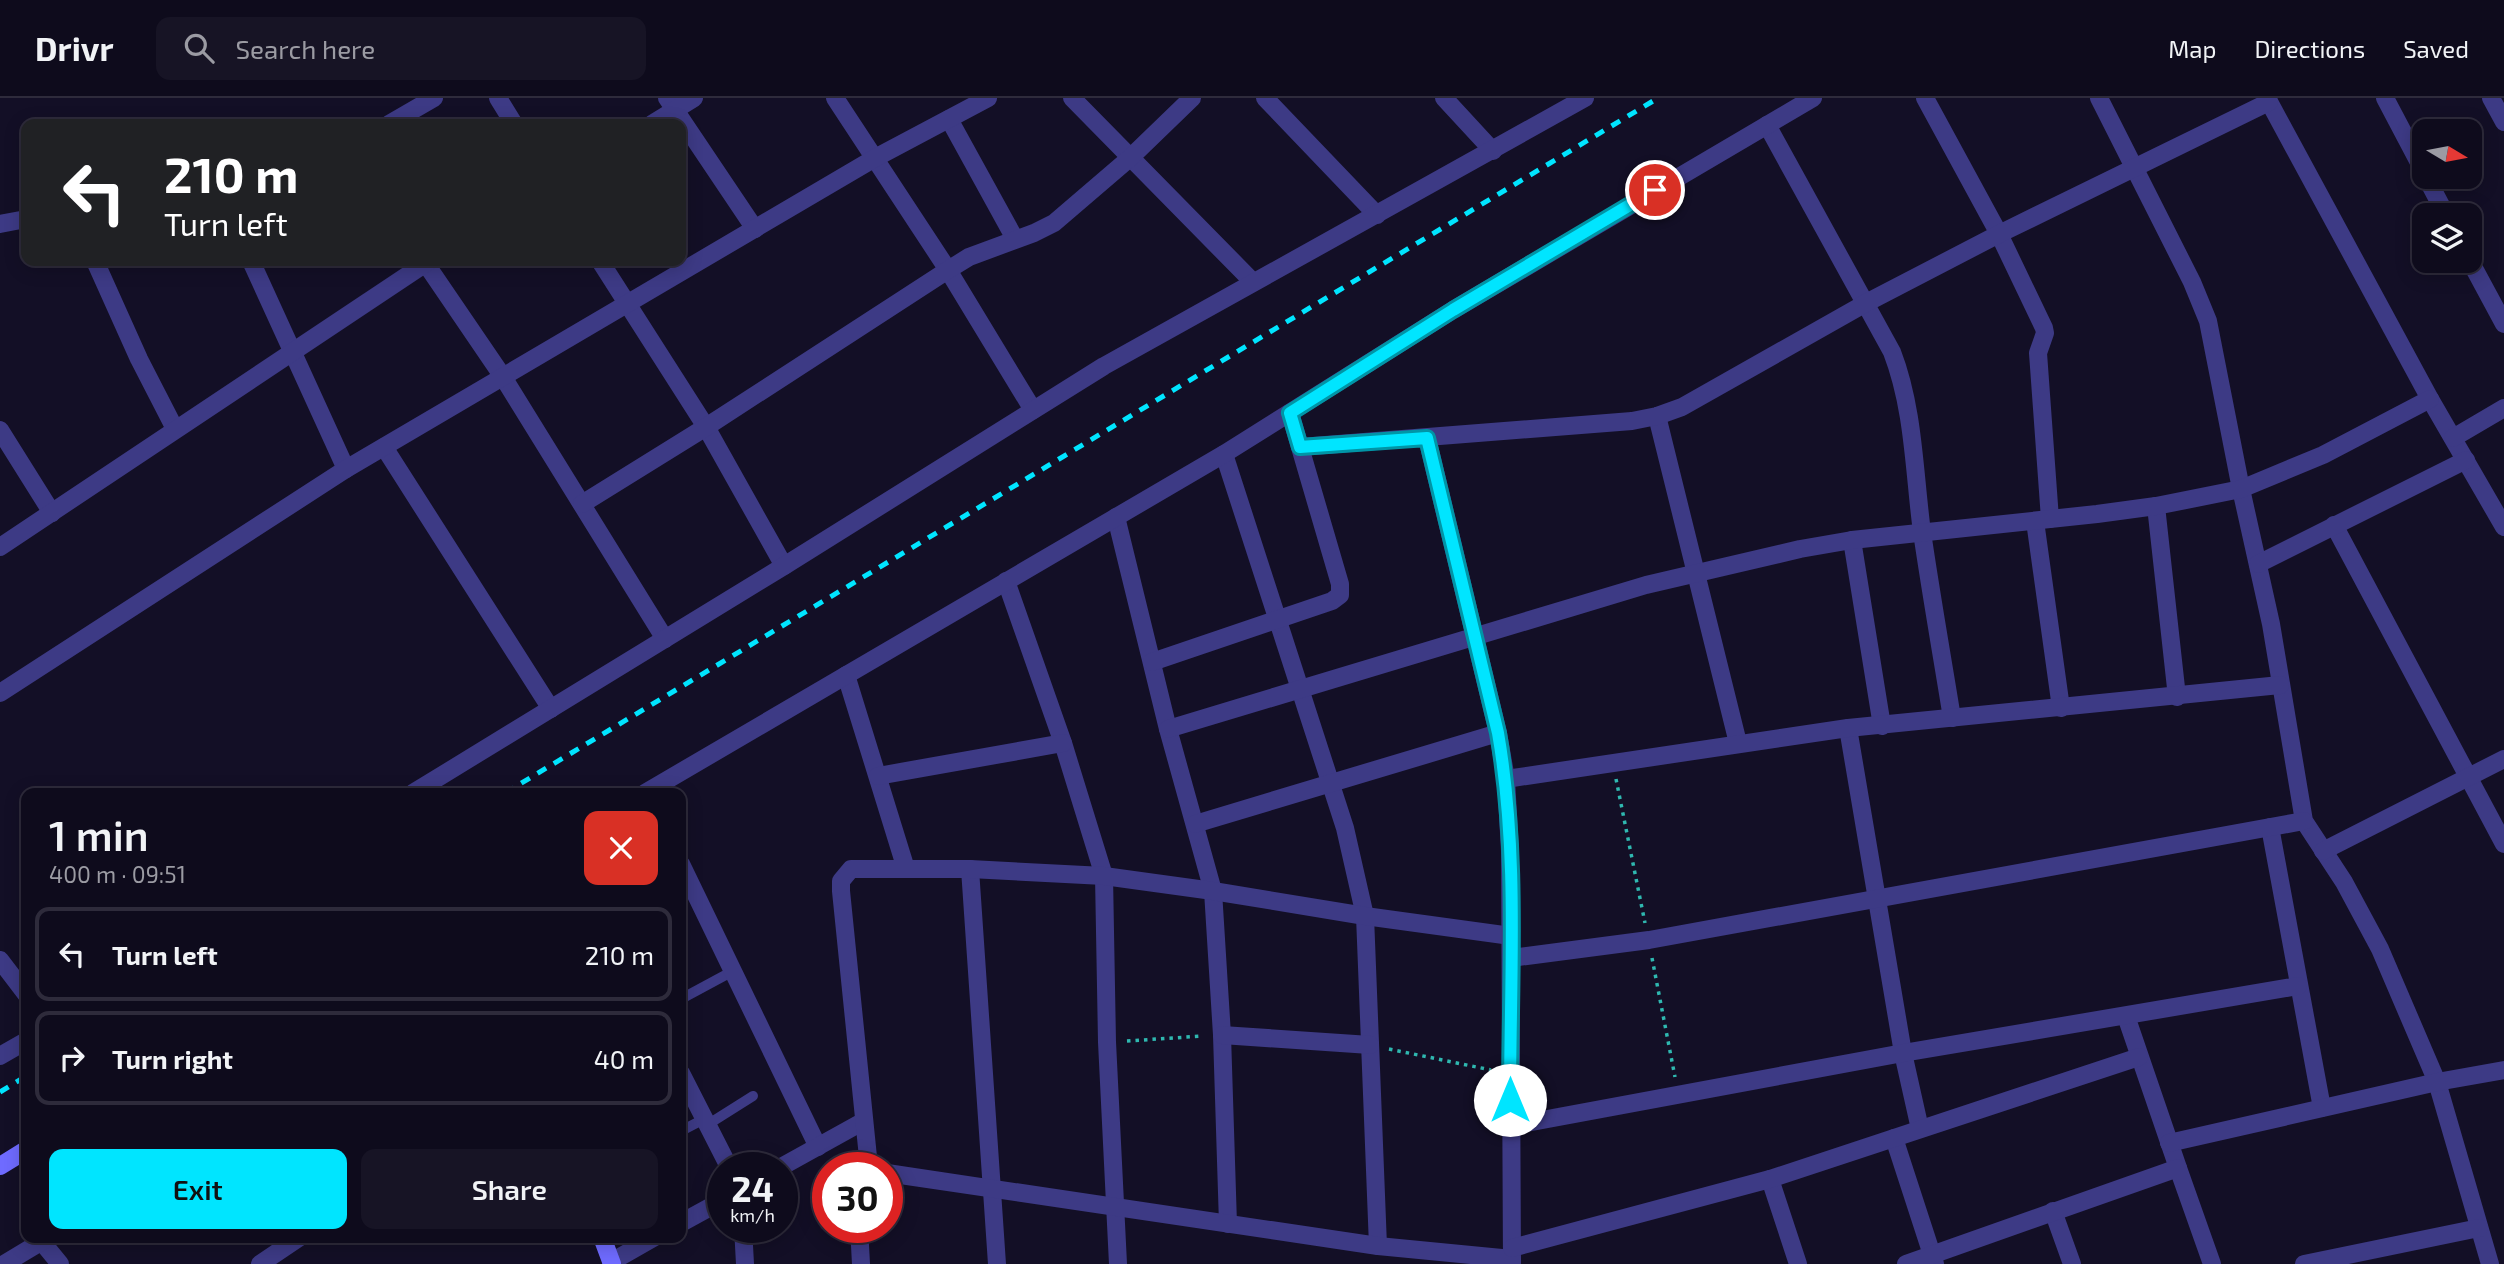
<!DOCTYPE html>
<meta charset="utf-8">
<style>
body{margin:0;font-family:"Exo 2",sans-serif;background:#171425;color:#f1f3f6;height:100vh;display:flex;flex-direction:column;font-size:26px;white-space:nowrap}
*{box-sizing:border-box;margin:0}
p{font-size:23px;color:#9b9ba3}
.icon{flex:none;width:38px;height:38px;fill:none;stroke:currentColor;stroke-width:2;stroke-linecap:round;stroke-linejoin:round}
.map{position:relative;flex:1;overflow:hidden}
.sheet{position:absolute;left:21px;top:690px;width:665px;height:455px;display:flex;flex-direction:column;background:#0e0b1c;border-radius:14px;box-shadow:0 4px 18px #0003,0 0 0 2px #2e2b3b}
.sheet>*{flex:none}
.top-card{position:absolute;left:21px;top:21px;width:665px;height:147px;border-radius:14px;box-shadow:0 4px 18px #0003,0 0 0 2px #2e2b3b;background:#202124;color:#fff;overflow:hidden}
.needle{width:46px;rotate:100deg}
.buttons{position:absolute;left:2412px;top:21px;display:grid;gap:14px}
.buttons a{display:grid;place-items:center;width:70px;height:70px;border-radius:14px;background:#0e0b1c;box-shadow:0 4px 18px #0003,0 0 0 2px #2e2b3b;font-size:35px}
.speed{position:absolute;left:707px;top:1054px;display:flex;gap:14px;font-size:35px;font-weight:700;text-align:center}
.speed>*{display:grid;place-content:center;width:91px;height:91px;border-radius:50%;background:#0e0b1c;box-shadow:0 4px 18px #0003,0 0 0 2px #2e2b3b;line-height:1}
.speed small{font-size:18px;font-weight:400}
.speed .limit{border:10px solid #d22;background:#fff;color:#111}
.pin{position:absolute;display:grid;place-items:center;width:60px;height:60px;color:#fff;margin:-30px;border:4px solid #fff;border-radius:50%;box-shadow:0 2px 7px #0007}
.me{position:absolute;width:77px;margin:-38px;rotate:0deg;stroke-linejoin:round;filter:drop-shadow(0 0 5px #0008)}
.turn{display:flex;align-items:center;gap:24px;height:147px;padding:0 28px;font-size:32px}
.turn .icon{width:91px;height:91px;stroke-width:2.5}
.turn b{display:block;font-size:49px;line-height:60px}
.round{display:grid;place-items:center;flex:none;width:74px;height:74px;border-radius:14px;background:#171425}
.summary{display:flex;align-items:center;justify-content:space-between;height:119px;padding:0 28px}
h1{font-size:42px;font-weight:600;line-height:52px}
.primary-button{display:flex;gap:14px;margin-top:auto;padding:14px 28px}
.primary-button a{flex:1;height:80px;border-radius:14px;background:#00e5ff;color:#111;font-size:28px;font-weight:600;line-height:80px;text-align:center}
.primary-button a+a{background:#171425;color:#f1f3f6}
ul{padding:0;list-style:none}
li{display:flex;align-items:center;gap:21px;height:94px;margin:0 14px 10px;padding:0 14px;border:4px solid #2e2b3b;border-radius:14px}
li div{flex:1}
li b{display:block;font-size:26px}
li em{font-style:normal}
header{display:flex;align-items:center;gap:42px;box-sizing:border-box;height:98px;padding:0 35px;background:#0e0b1c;border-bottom:2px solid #2e2b3b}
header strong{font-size:33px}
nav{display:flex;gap:38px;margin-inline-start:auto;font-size:24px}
.search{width:490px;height:63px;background:#171425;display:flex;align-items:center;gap:18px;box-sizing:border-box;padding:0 24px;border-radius:14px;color:#9b9ba3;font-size:26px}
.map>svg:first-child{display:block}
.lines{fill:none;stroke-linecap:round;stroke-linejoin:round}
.path{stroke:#2fb8b0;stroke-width:3.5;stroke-dasharray:3.5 5;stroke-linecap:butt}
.lane{stroke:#3d3a85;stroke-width:10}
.street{stroke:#3d3a85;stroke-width:18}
.secondary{stroke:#6f6bff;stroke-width:18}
.rail{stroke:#00e5ff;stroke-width:5;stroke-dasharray:10 9;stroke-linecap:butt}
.route-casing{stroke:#0095a6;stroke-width:18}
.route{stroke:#00e5ff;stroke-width:12}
</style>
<header>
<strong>Drivr</strong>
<div class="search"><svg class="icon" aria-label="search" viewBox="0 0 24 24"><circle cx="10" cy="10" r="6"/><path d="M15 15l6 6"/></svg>Search here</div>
<nav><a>Map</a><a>Directions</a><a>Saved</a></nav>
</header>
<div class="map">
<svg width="2504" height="1166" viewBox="0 0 2504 1166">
<rect width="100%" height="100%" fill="#130f26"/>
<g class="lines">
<g class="path">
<polyline points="1616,681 1645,825"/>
<polyline points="1652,860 1675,979"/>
<polyline points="1127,943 1203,938"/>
<polyline points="1389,951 1491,972"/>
</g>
<g class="lane">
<polyline points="681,901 733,873"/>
<polyline points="707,1027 753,998"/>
<polyline points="681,1033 704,1021"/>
</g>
<g class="street">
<polyline points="498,0 514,26"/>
<polyline points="667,0 755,131"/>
<polyline points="835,0 948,172 1033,312"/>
<polyline points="1072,0 1253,184"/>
<polyline points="1265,0 1377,117"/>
<polyline points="1444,0 1493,53"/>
<polyline points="1925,0 1999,136 2044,230 2045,235 2038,255 2050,421"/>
<polyline points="2099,0 2192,184 2208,223 2241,391 2271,526 2304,723 2344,784 2380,851 2437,984 2490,1166"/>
<polyline points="2267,0 2430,301 2504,429"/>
<polyline points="2385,0 2424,74"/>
<polyline points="2491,0 2504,24"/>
<polyline points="949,21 1015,141"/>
<polyline points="389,26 434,0"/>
<polyline points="652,26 694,0"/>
<path d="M1767,27l125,227c22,57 22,120 30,180 9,62 20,124 30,186"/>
<polyline points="2426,79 2446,117"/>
<polyline points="0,126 26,121"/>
<polyline points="2469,161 2504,226"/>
<polyline points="95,163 139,261 175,331"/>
<polyline points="251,163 346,371"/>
<polyline points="424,163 503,279 665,541"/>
<polyline points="600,163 706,329 784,468"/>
<polyline points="1657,318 1738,645"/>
<polyline points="0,332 52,415"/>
<polyline points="1427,340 1498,635 1506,681 1510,753 1512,1166"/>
<polyline points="2453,340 2504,310"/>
<polyline points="384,349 551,611"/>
<polyline points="1300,349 1632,323 1657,318 1682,309 1866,205 1999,136 2269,4"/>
<polyline points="1224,356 1345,730 1365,818 1378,1148"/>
<polyline points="582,406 706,329 948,172 969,159 1034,135 1054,125 1131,59 1192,0"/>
<polyline points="2156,408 2177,599"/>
<polyline points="1116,419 1168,631 1213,793 1222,937 1228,1126"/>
<polyline points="2035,423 2061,610"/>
<polyline points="2334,427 2504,746"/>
<polyline points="1852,442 1882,628"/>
<polyline points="0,449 429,163"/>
<polyline points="2258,466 2466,362"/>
<polyline points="1006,483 1063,645 1104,778 1107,944 1118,1166"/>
<polyline points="1152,564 1332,503 1340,497 1340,486 1290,315"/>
<polyline points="846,577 906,771"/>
<polyline points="0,595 346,371 875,60 988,0"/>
<polyline points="1848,630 1903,955 1920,1031"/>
<polyline points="1168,631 1646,487 1800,451 1852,442 2097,416 2156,408 2241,391 2323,357 2430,301"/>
<polyline points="878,678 1063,645"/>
<polyline points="1506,681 1848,630 2280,587"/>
<polyline points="413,695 784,468 1104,268 1585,0"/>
<polyline points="645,695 1224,356 1453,212 1813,0"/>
<polyline points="1195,726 1498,635"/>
<polyline points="2270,729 2322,1010"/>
<polyline points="2323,753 2504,661"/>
<polyline points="681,766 818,1049"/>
<polyline points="970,771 997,1166"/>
<polyline points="1511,860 1649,842 2304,723"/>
<polyline points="0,862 26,896"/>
<polyline points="2126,918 2178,1070"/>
<polyline points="1222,937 1370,947"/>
<polyline points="0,958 26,943"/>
<polyline points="681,975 729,1069"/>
<polyline points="1510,1028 1903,955 2298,888"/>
<polyline points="1894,1040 1935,1166"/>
<polyline points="2169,1045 2437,984 2504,972"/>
<polyline points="781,1069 864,1023"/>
<polyline points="869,1069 841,793 841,783 851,771 970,771 1104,778 1213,793 1365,818 1511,838"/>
<polyline points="887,1075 1378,1148 1512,1161"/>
<polyline points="1770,1081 1798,1166"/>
<polyline points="2053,1113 2072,1166"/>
<polyline points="681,1125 723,1102"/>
<polyline points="743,1129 745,1166"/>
<polyline points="859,1129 861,1166"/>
<polyline points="42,1144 60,1166"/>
<polyline points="1512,1150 1770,1081 2139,959"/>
<polyline points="611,1164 655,1139"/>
<polyline points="4,1166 49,1139"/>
<polyline points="260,1166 300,1139"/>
<polyline points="1906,1166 2178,1070 2212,1166"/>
<polyline points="2304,1166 2479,1130"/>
</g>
<g class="secondary">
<polyline points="0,1068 26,1052"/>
<polyline points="602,1139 612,1166"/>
</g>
<g class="rail">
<polyline points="505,695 1658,0"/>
<polyline points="0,994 26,978"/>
</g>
</g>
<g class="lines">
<defs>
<path id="route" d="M1510,1002c0,-122 9,-246 -12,-367l-71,-295 -127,9 -10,-34 163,-103 202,-120"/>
</defs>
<use href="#route" class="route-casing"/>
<use href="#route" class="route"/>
</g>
</svg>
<div class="buttons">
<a><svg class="needle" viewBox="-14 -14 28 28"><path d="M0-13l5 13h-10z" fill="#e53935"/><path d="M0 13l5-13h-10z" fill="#9b9ba3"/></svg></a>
<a><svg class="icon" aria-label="layers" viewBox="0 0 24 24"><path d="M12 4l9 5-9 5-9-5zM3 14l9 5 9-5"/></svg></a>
</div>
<div class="speed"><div>24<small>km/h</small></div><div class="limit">30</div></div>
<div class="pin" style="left:1655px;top:92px;background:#d93025"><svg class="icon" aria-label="arrive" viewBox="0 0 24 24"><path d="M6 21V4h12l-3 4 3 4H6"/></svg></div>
<svg class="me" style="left:1510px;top:1002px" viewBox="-20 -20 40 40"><circle r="19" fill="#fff"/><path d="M0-13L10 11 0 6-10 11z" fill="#00e5ff"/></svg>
<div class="top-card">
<div class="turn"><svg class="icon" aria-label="left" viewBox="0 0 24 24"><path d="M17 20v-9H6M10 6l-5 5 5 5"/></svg><div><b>210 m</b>Turn left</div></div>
</div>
<section class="sheet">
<div class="summary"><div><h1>1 min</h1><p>400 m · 09:51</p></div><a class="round" style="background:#d93025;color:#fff"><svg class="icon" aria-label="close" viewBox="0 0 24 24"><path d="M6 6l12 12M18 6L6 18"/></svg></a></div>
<ul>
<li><svg class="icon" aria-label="left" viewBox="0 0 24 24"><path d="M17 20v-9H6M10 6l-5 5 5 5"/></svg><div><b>Turn left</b></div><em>210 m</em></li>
<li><svg class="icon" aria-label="right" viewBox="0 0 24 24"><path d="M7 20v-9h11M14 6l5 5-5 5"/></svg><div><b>Turn right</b></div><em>40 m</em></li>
</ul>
<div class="primary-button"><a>Exit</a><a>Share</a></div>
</section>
</div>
